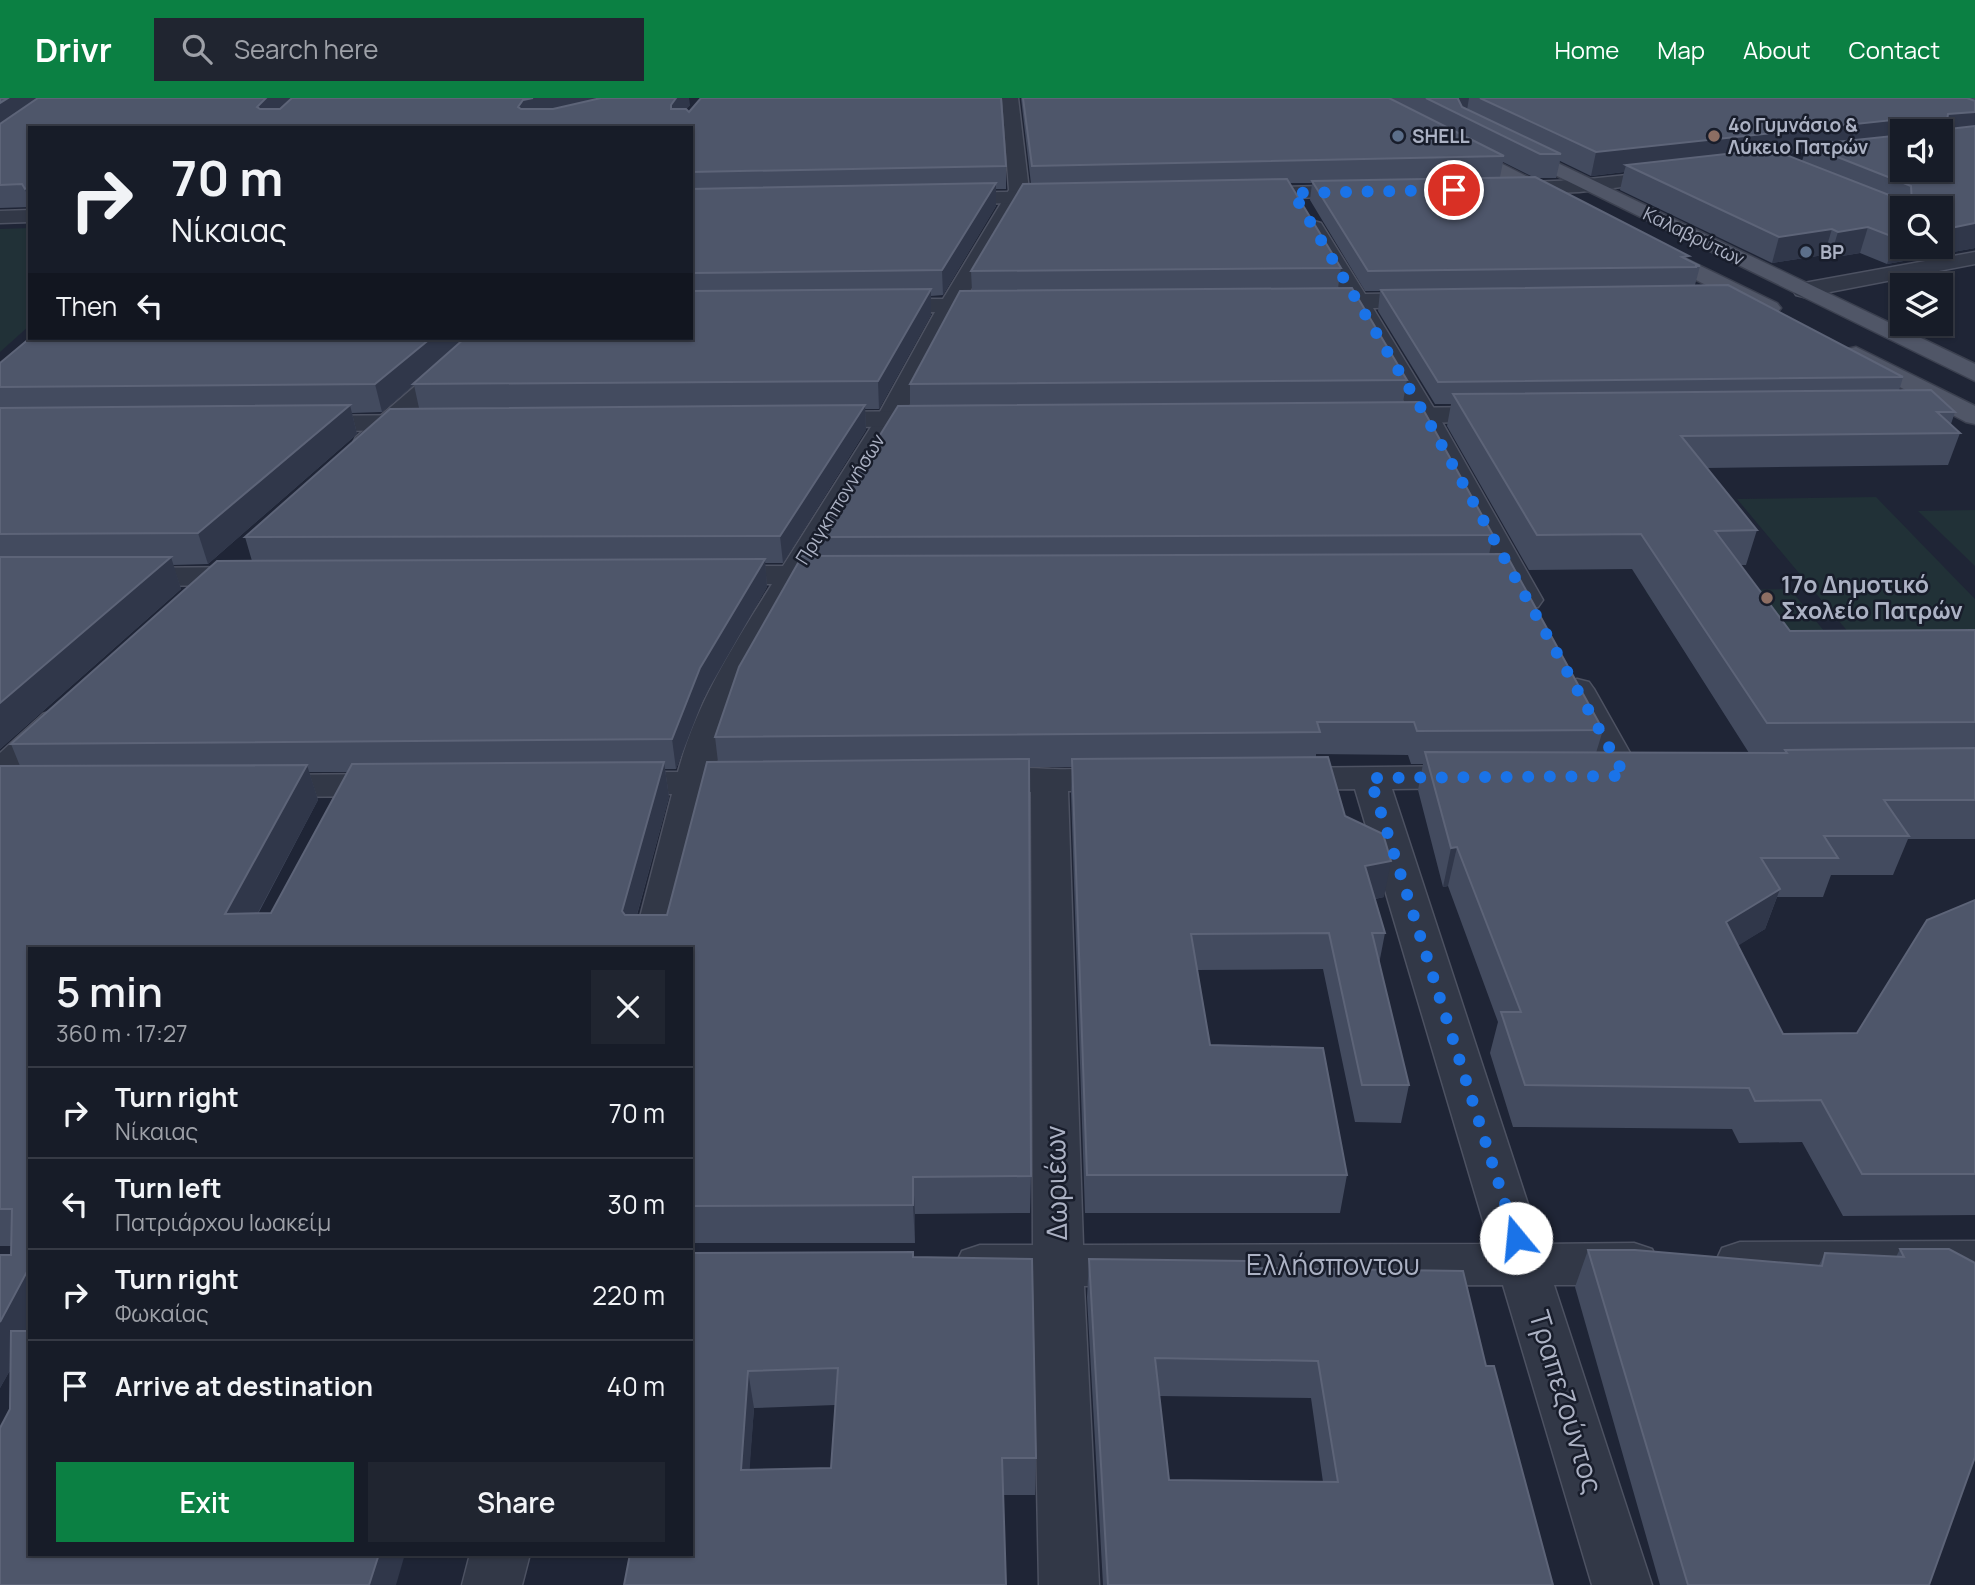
<!DOCTYPE html>
<meta charset="utf-8">
<style>
body{margin:0;font-family:Manrope,sans-serif;background:#202530;color:#f1f3f6;height:100vh;display:flex;flex-direction:column;font-size:26px;white-space:nowrap}
*{box-sizing:border-box;margin:0}
p{font-size:23px;color:#9ea1a8}
.icon{flex:none;width:38px;height:38px;fill:none;stroke:currentColor;stroke-width:2;stroke-linecap:round;stroke-linejoin:round}
.map{position:relative;flex:1;overflow:hidden}
.drawer{position:absolute;left:28px;top:849px;width:665px;height:609px;display:flex;flex-direction:column;background:#171c28;border-radius:0px;box-shadow:0 2px 5px #0004,0 0 0 2px #363a45}
.drawer>*{flex:none}
.top-card{position:absolute;left:28px;top:28px;width:665px;height:214px;border-radius:0px;box-shadow:0 2px 5px #0004,0 0 0 2px #363a45;background:#171c28;color:#f1f3f6;overflow:hidden}
.tools{position:absolute;left:1890px;top:21px;display:grid;gap:14px}
.tools a{display:grid;place-items:center;width:63px;height:63px;border-radius:0px;background:#171c28;box-shadow:0 2px 5px #0004,0 0 0 2px #363a45;font-size:35px}
.pin{position:absolute;display:grid;place-items:center;width:60px;height:60px;color:#fff;margin:-30px;border:4px solid #fff;border-radius:50%;box-shadow:0 2px 7px #0007}
.me{position:absolute;width:77px;margin:-38px;rotate:343deg;stroke-linejoin:round;filter:drop-shadow(0 0 5px #0008)}
.turn{display:flex;align-items:center;gap:24px;height:147px;padding:0 28px;font-size:32px}
.turn .icon{width:91px;height:91px;stroke-width:2.5}
.turn b{display:block;font-size:49px;line-height:60px}
.then{display:flex;align-items:center;height:66px;padding:0 28px;background:#0003;gap:14px;font-size:26px}
.round{display:grid;place-items:center;flex:none;width:74px;height:74px;border-radius:0px;background:#202530}
.headline{display:flex;align-items:center;justify-content:space-between;height:119px;padding:0 28px}
h1{font-size:42px;font-weight:600;line-height:52px}
.cta{display:flex;gap:14px;margin-top:auto;padding:14px 28px}
.cta a{flex:1;height:80px;border-radius:0px;background:#0b8043;color:#fff;font-size:28px;font-weight:600;line-height:80px;text-align:center}
.cta a+a{background:#202530;color:#f1f3f6}
ul{padding:0;list-style:none}
li{display:flex;align-items:center;gap:21px;height:91px;padding:0 28px;border-top:2px solid #363a45}
li div{flex:1}
li b{display:block;font-size:26px}
li em{font-style:normal}
header{display:flex;align-items:center;gap:42px;box-sizing:border-box;height:98px;padding:0 35px;background:#0b8043;color:#fff}
header strong{font-size:33px}
nav{display:flex;gap:38px;margin-inline-start:auto;font-size:24px}
.search{width:490px;height:63px;background:#202530;display:flex;align-items:center;gap:18px;box-sizing:border-box;padding:0 24px;border-radius:0px;color:#9ea1a8;font-size:26px}
.map>svg:first-child{display:block}
.green{fill:#213137}
.lines{fill:none;stroke-linecap:round;stroke-linejoin:round}
.minor-casing{stroke:#4d5262;stroke-width:3}
.tertiary-casing{stroke:#4d5262;stroke-width:3}
.primary-casing{stroke:#3c4150;stroke-width:3}
.minor{fill:#323847;fill-rule:evenodd}
.tertiary{fill:#323847;fill-rule:evenodd}
.primary{fill:#505667;fill-rule:evenodd}
.wall{fill:#434b5f;fill-rule:evenodd}
.shaded-wall{fill:#30374a}
.building{fill:#4e566a;stroke:#5d6478;stroke-width:2;fill-rule:evenodd}
.route{stroke:#1a73e8;stroke-width:12;stroke-dasharray:0 21.6}
.service-dot{fill:#5c6f8a;stroke:#181d2b;stroke-width:2.5}
.education-dot{fill:#8d6e63;stroke:#181d2b;stroke-width:2.5}
.labels{text-anchor:middle;stroke-width:5;stroke-linejoin:round;paint-order:stroke}
.far-poi-label{font-size:19px;font-weight:bold;fill:#acb2c4;stroke:#181d2b;text-anchor:start}
.far-street-label{font-size:19px;fill:#acb2c4;stroke:#181d2b}
.poi-label{font-size:23px;font-weight:bold;fill:#acb2c4;stroke:#181d2b;text-anchor:start}
.near-street-label{font-size:28px;fill:#acb2c4;stroke:#181d2b}
</style>
<header>
<strong>Drivr</strong>
<div class="search"><svg class="icon" aria-label="search" viewBox="0 0 24 24"><circle cx="10" cy="10" r="6"/><path d="M15 15l6 6"/></svg>Search here</div>
<nav><a>Home</a><a>Map</a><a>About</a><a>Contact</a></nav>
</header>
<div class="map">
<svg width="1975" height="1487" viewBox="0 0 1975 1487">
<rect width="100%" height="100%" fill="#1f2536"/>
<g class="green">
<polygon points="30,130 30,227 0,254 0,131"/>
<polygon points="1876,399 1975,501 1975,546 1859,547 1737,401"/>
<polygon points="1975,412 1975,468 1918,413"/>
<polygon points="1790,491 1837,549 1686,551 1646,494"/>
</g>
<g class="lines">
<defs>
<g id="minor">
<path d="M1002,0h16l11,92 -63,108 46,2 3,5 -3,5 -53,2 -57,107 -88,147 42,2 4,7 -4,7 -11,2h-42c-36,59 -72,119 -88,187h39l13,3 5,8 -5,8 -13,3h-45l-36,155h-41l40,-154h-57l-13,-3 -5,-8 5,-8 13,-3h63c18,-69 57,-129 94,-188h-59l-11,-2 -4,-7 4,-7 11,-2h70l93,-147 59,-107 -56,1 -8,-2 -3,-5 3,-5 8,-2h64l66,-109z"/>
<polygon points="1314,123 1321,125 1365,196 1431,195 1439,197 1442,202 1439,207 1431,209 1373,210 1438,317 1543,502 1538,509 1527,511 1516,509 1511,502 1412,317 1350,210 1298,209 1295,204 1298,199 1343,197 1304,129 1307,125"/>
<polygon points="1975,154 1975,166 1804,199 1796,197 1793,192 1796,187 1804,185"/>
<polygon points="471,240 497,240 376,351 366,353 356,351 353,345 356,339"/>
<polygon points="253,469 264,471 268,478 264,485 253,487 125,488 114,486 110,479 114,472 125,470"/>
<polygon points="1577,581 1589,584 1594,591 1643,678 1638,686 1625,689 1612,686 1607,678 1560,591 1565,584"/>
<polygon points="55,612 67,616 73,623 67,630 13,683 0,686 0,655 43,616"/>
<path d="M1471,668l13,3 5,8 -5,8 -13,3 -79,1 149,455 93,-1 18,6 7,15 -7,15 -18,6h-80l98,300h-60l-89,-300 -419,1 15,299h-60l-6,-299 -53,1 -18,-6 -7,-15 7,-15 18,-6h53l-2,-453h-52l-13,-3 -5,-8 5,-8c27,-7 61,-5 89,-4 27,1 56,-3 83,3l5,8 -5,8 -13,3h-57l15,454 407,-1 -135,-455 -72,1 -13,-3 -5,-8 5,-8 13,-3z"/>
<polygon points="393,676 406,679 411,687 406,695 393,698 261,699 248,696 243,688 248,680 261,677"/>
<polygon points="1975,1143 1975,1185 1740,1186 1722,1180 1715,1165 1722,1150 1740,1144"/>
<polygon points="470,1456 530,1456 522,1487 462,1487"/>
</g>
<g id="tertiary">
<polygon points="1675,72 1685,78 1682,82 1579,94 1505,97 1495,91 1505,85 1579,82"/>
<polygon points="1365,87 1372,89 1375,93 1372,97 1243,102 1233,96 1243,90"/>
<polygon points="1067,93 1074,95 1077,99 1074,103 945,107 938,105 935,101 938,97 945,95"/>
<polygon points="30,112 30,124 0,125 0,113"/>
<polygon points="1499,309 1508,311 1512,317 1508,323 1374,326 1365,324 1361,318 1365,312 1374,310"/>
<polygon points="943,313 952,315 956,321 952,327 814,330 805,328 801,322 805,316 814,314"/>
<polygon points="425,317 434,319 438,325 434,331 303,334 294,332 290,326 294,320 303,318"/>
</g>
<g id="primary">
<polygon points="1352,0 1373,0 1567,99 1570,103 1567,107 1553,107"/>
<polygon points="1512,43 1975,266 1975,283 1506,53 1503,49"/>
<polygon points="1651,144 1777,205 1781,210 1777,215 1761,215 1643,155 1640,150 1643,145"/>
<polygon points="1856,249 1975,308 1975,326 1966,324 1847,261 1844,256 1847,251"/>
</g>
</defs>
<use href="#minor" class="minor-casing"/>
<use href="#tertiary" class="tertiary-casing"/>
<use href="#primary" class="primary-casing"/>
<use href="#minor" class="minor"/>
<use href="#tertiary" class="tertiary"/>
<use href="#primary" class="primary"/>
</g>
<g class="wall">
<path d="M0,0l690,7 -4,4 3,3 317,54v23h-10v17l-53,89 -12,1v19l-52,94h-14l1,21 -83,133h-18l2,24 -63,110 -28,72h-11l4,28 -32,118h30l51,-153 -3,-25 103,-181 -1,-19 93,-131v-22l62,-93 -1,-20 60,-87 -10,-86h954v150l-88,16 -27,-11 -30,5 -6,-3 -52,8 -152,-73 4,-18 -33,4 -31,-15 -4,17h-18l162,88 -5,19 208,92 -4,14 56,21 -4,12 9,9 -12,32 -241,3 50,62 -11,35h-6l50,66 185,-1v209h-67l-15,36h-62l-8,22h-46l-12,32 -27,16 45,89 74,-1 118,-133v315l-132,1 -41,-74 -63,1 -7,-14 -219,-2 -23,-74 8,-31 -50,-136 -5,1 -25,-97 5,-26h-12l-3,-9 -92,-1v3l68,140 -9,2 10,34 -6,31 30,121 -8,38 -46,-1 -32,-153 -126,1 13,75 137,130 -7,38h-255l-14,-419 1,-27h-43l2,409 -1,37 -115,1v29h-224v-295h-661l-20,461v-38l-1,1 -9,16v-133h11v-9h-11v-480h20l-9,-22 241,-183 -7,-24 174,-129 -5,-23 -32,27 -30,1 5,21 -149,130 -35,1 8,24 -181,160v-386l691,-25v-210h-661v79l-30,1zM1902,33h39l-39,39zM1805,54l-3,9 -18,-7zM1503,64l30,15h-33zM1289,85h23l-2,17 55,91h15l-2,20 57,93h16l-4,22 82,144 103,-1 117,184h-153l7,-23 -114,-175 4,-20 -90,-133 4,-22 -69,-92 3,-20zM309,674h39l-77,141 -13,1 60,-114z"/>
<polygon points="1900,1151 1949,1151 1929,1487 1660,1487 1575,1189 1588,1152 1819,1167 1825,1155 1896,1159"/>
<path d="M691,1155l222,4 123,201 -1,37h-32l-373,59zM835,1307l-4,63 -82,2 5,-62z"/>
<path d="M1089,1161l159,9 238,98 67,219h-450l-16,-288zM1159,1298l152,2 12,84 -154,-2z"/>
</g>
<g class="shaded-wall">
<polygon points="8,0 46,0 0,31 0,5"/>
<polygon points="266,0 293,0 263,30 257,9"/>
<polygon points="533,0 623,0 526,23 518,9 523,2"/>
<polygon points="676,0 689,0 690,7 673,28 671,7"/>
<polygon points="1458,0 1469,0 1466,18 1455,14"/>
<polygon points="1975,14 1975,36 1941,39 1948,16"/>
<polygon points="1911,20 1907,33 1902,33 1902,43 1807,47 1805,54 1637,73 1626,67 1624,74 1591,78 1596,54"/>
<polygon points="996,85 996,108 943,197 942,172"/>
<polygon points="30,88 30,106 25,91"/>
<polygon points="1975,125 1975,150 1887,166 1896,140 1902,139 1902,149 1941,149 1941,132"/>
<polygon points="1868,129 1860,155 1830,160 1838,134"/>
<polygon points="1832,131 1824,157 1772,165 1779,139"/>
<polygon points="931,191 931,217 879,311 878,283"/>
<polygon points="431,240 468,240 382,314 375,286"/>
<polygon points="350,307 357,336 208,466 198,435"/>
<polygon points="865,307 866,332 783,465 780,438"/>
<polygon points="171,459 181,491 0,651 0,605"/>
<polygon points="765,461 767,489 704,599 676,671 672,641 700,570"/>
<polygon points="664,664 669,699 628,849 622,813"/>
<polygon points="307,667 318,702 239,850 225,816"/>
<polygon points="1457,749 1448,788 1443,789 1451,750"/>
<polygon points="1391,763 1384,799 1359,804 1365,768"/>
<polygon points="1780,791 1765,831 1712,864 1726,824"/>
<polygon points="913,1079 915,1116 915,1145 913,1107"/>
<polygon points="30,1168 30,1245 17,1270 9,1274 0,1290 0,1224"/>
<polygon points="748,1273 754,1310 747,1409 741,1372"/>
<polygon points="379,1456 405,1456 396,1487 369,1487"/>
</g>
<g class="building">
<polygon points="0,0 8,0 0,5"/>
<polygon points="38,0 266,0 257,9 260,11 280,11 292,0 533,0 523,2 518,9 521,11 553,11 601,0 676,0 671,7 671,11 686,11 689,14 701,0 1001,0 1006,68 691,74 691,30 30,30 30,88 25,91 22,86 0,87 0,26"/>
<polygon points="1023,0 1389,0 1504,58 1032,68"/>
<polygon points="1426,0 1458,0 1458,1 1462,9 1561,56 1540,56"/>
<polygon points="1480,0 1967,0 1975,3 1975,14 1948,16 1946,29 1949,31 1975,28 1975,125 1941,132 1941,110 1902,110 1902,139 1896,140 1868,129 1838,134 1832,131 1779,139 1626,67 1771,51 1912,106 1911,88 1807,47 1902,37 1902,72 1941,72 1941,33 1910,33 1911,20 1596,54"/>
<polygon points="1535,79 1689,158 1682,159 1700,168 1695,168 1697,169 1368,173 1312,83"/>
<polygon points="1287,81 1341,170 971,173 1023,86"/>
<polygon points="996,85 942,172 691,175 691,91"/>
<polygon points="1728,187 1903,279 1438,284 1381,192"/>
<polygon points="1352,190 1407,282 910,286 960,193"/>
<polygon points="931,191 878,283 413,286 465,240 691,240 691,193"/>
<polygon points="30,240 431,240 375,286 0,289 0,265"/>
<polygon points="1931,292 1955,314 1937,314 1960,335 1681,338 1757,432 1715,433 1790,533 1975,532 1975,624 1767,625 1641,436 1537,437 1453,296"/>
<polygon points="1419,304 1493,437 817,439 898,308"/>
<polygon points="350,307 198,435 0,436 0,310"/>
<polygon points="865,307 780,438 245,439 390,311"/>
<polygon points="1506,456 1603,632 1417,633 1414,624 1317,624 1320,634 715,639 739,569 802,458"/>
<polygon points="0,459 171,459 0,605"/>
<polygon points="765,461 700,570 672,641 11,646 217,463"/>
<polygon points="1975,650 1975,702 1884,702 1909,738 1824,738 1838,760 1761,760 1780,791 1726,824 1783,936 1857,935 1927,822 1975,802 1975,1076 1862,1076 1821,1002 1755,1003 1749,990 1525,987 1501,914 1521,914 1457,749 1451,750 1425,654 1787,655 1785,652"/>
<polygon points="1328,659 1345,718 1383,736 1391,763 1365,768 1385,835 1372,835 1409,987 1362,987 1329,835 1191,836 1210,947 1323,950 1347,1077 1087,1077 1072,661"/>
<polygon points="1029,661 1031,1078 913,1079 913,1107 691,1108 691,850 30,850 30,1168 0,1224 0,1157 11,1157 12,1111 0,1111 0,668 307,667 225,816 271,815 352,666 664,664 622,813 625,817 667,817 707,664"/>
<polygon points="1900,1151 1949,1151 1975,1165 1975,1359 1929,1487 1688,1487 1588,1152 1635,1152 1822,1168 1825,1155 1904,1159"/>
<path d="M913,1154v5l119,2 4,199h-34l4,127h-382l6,-31h61v-301zM838,1270l-7,100 -90,2 7,-99z"/>
<path d="M1089,1161l158,2 1,7 215,3 23,95h8l59,219h-445zM1155,1260l163,3 20,121 -169,-2z"/>
<polygon points="11,1233 30,1233 30,1456 379,1456 369,1487 0,1487 0,1330 10,1311"/>
</g>
<g class="lines">
<polyline class="route" points="1454,92 1293,95 1425,317 1625,678 1370,680 1516,1140"/>
</g>
<g class="service-dot">
<circle cx="1398" cy="38" r="7"/>
<circle cx="1806" cy="154" r="7"/>
</g>
<g class="education-dot">
<circle cx="1714" cy="38" r="7"/>
<circle cx="1767" cy="500" r="7"/>
</g>
<g class="labels">
<g class="far-poi-label">
<text x="1728" y="34">4ο Γυμνάσιο &amp;<tspan x="1728" dy="22">Λύκειο Πατρών</tspan></text>
<text x="1412" y="45">SHELL</text>
<text x="1820" y="161">BP</text>
</g>
<g class="far-street-label">
<text transform="translate(1694 138) rotate(26)" y="7">Καλαβρύτων</text>
<text transform="translate(840 401) rotate(-58)" y="7">Πριγκηποννήσων</text>
</g>
<g class="poi-label">
<text x="1781" y="495">17ο Δημοτικό<tspan x="1781" dy="26">Σχολείο Πατρών</tspan></text>
</g>
<g class="near-street-label">
<text transform="translate(1056 1085) rotate(-91)" y="10">Δωριέων</text>
<text x="1333" y="1177">Ελλήσποντου</text>
<text transform="translate(1566 1304) rotate(73)" y="10">Τραπεζούντος</text>
</g>
</g>
</svg>
<div class="tools">
<a><svg class="icon" aria-label="sound" viewBox="0 0 24 24"><path d="M4 9h4l5-4v14l-5-4H4zM17 9q2 3 0 6"/></svg></a>
<a><svg class="icon" aria-label="search" viewBox="0 0 24 24"><circle cx="10" cy="10" r="6"/><path d="M15 15l6 6"/></svg></a>
<a><svg class="icon" aria-label="layers" viewBox="0 0 24 24"><path d="M12 4l9 5-9 5-9-5zM3 14l9 5 9-5"/></svg></a>
</div>
<div class="pin" style="left:1454px;top:92px;background:#d93025"><svg class="icon" aria-label="arrive" viewBox="0 0 24 24"><path d="M6 21V4h12l-3 4 3 4H6"/></svg></div>
<svg class="me" style="left:1516px;top:1140px" viewBox="-20 -20 40 40"><circle r="19" fill="#fff"/><path d="M0-13L10 11 0 6-10 11z" fill="#1a73e8"/></svg>
<div class="top-card">
<div class="turn"><svg class="icon" aria-label="right" viewBox="0 0 24 24"><path d="M7 20v-9h11M14 6l5 5-5 5"/></svg><div><b>70 m</b>Νίκαιας</div></div>
<div class="then">Then<svg class="icon" aria-label="left" viewBox="0 0 24 24"><path d="M17 20v-9H6M10 6l-5 5 5 5"/></svg></div>
</div>
<section class="drawer">
<div class="headline"><div><h1>5 min</h1><p>360 m · 17:27</p></div><a class="round"><svg class="icon" aria-label="close" viewBox="0 0 24 24"><path d="M6 6l12 12M18 6L6 18"/></svg></a></div>
<ul>
<li><svg class="icon" aria-label="right" viewBox="0 0 24 24"><path d="M7 20v-9h11M14 6l5 5-5 5"/></svg><div><b>Turn right</b><p>Νίκαιας</p></div><em>70 m</em></li>
<li><svg class="icon" aria-label="left" viewBox="0 0 24 24"><path d="M17 20v-9H6M10 6l-5 5 5 5"/></svg><div><b>Turn left</b><p>Πατριάρχου Ιωακείμ</p></div><em>30 m</em></li>
<li><svg class="icon" aria-label="right" viewBox="0 0 24 24"><path d="M7 20v-9h11M14 6l5 5-5 5"/></svg><div><b>Turn right</b><p>Φωκαίας</p></div><em>220 m</em></li>
<li><svg class="icon" aria-label="arrive" viewBox="0 0 24 24"><path d="M6 21V4h12l-3 4 3 4H6"/></svg><div><b>Arrive at destination</b></div><em>40 m</em></li>
</ul>
<div class="cta"><a>Exit</a><a>Share</a></div>
</section>
</div>
